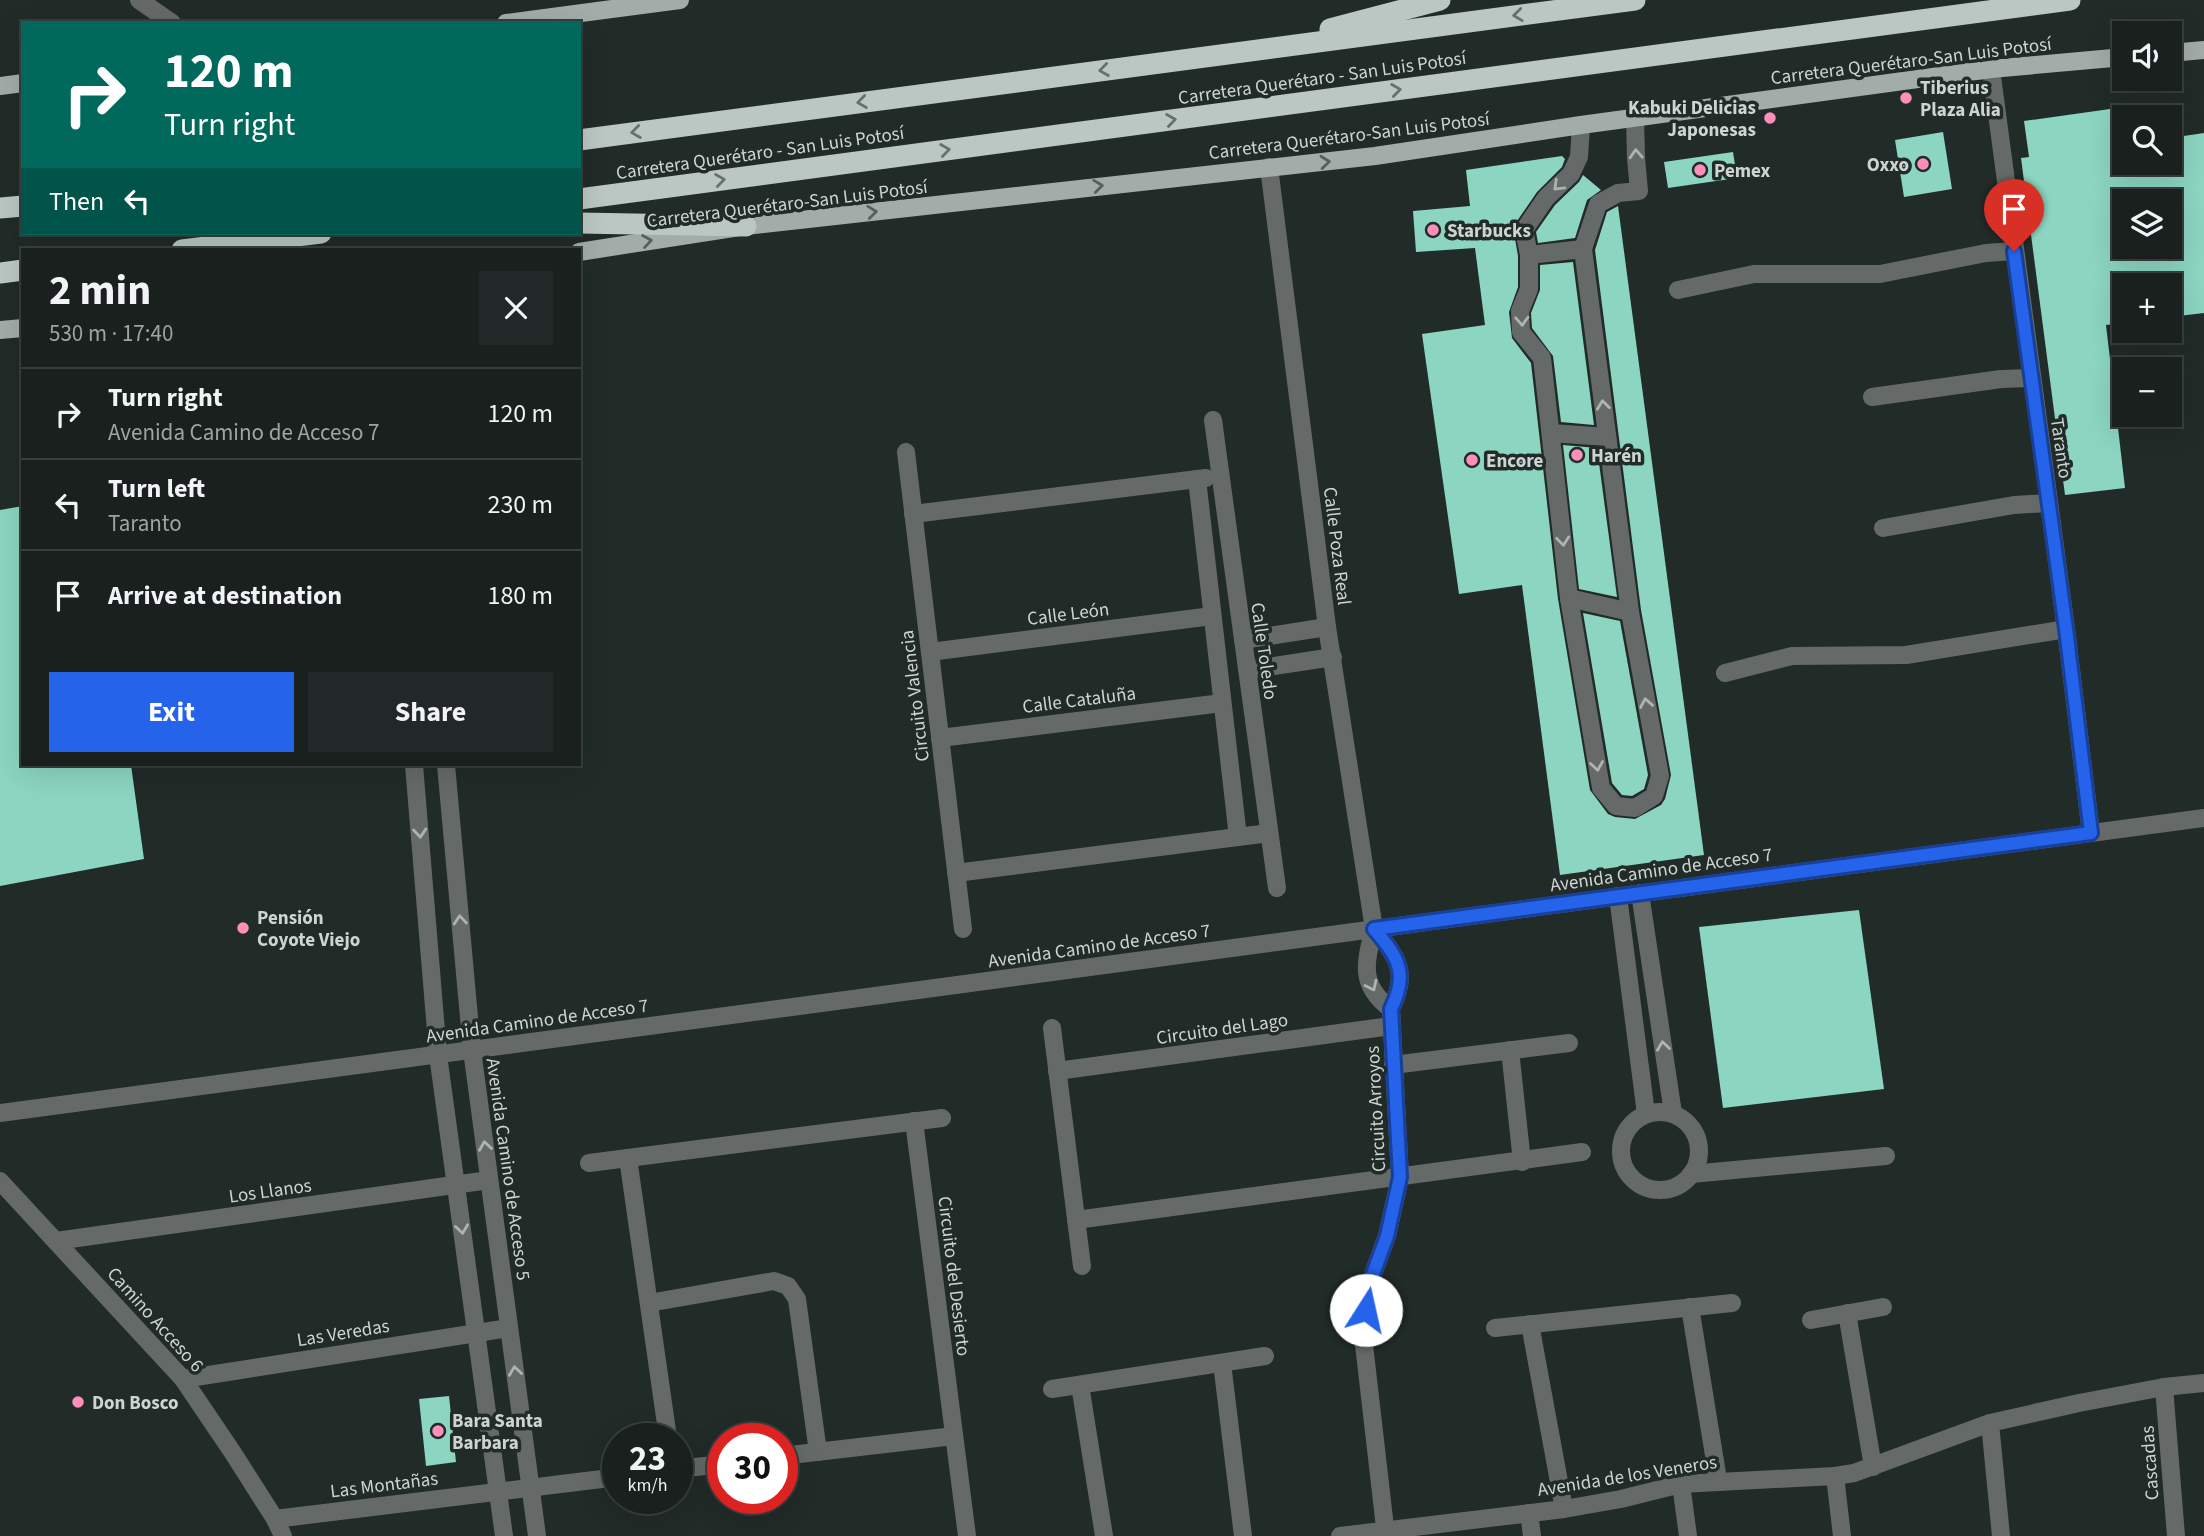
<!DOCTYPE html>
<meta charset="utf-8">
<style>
body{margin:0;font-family:"Source Sans 3",sans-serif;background:#222827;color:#f1f3f6;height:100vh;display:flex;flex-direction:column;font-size:26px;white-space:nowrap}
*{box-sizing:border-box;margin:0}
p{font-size:23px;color:#9fa3a4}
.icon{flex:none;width:38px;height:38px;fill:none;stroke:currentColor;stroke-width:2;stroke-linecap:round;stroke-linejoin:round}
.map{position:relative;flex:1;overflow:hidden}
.details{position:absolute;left:21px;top:248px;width:560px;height:518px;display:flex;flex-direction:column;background:#19201e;border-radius:0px;box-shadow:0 7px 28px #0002,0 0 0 2px #373e3c}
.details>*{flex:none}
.hud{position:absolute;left:21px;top:21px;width:560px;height:214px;border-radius:0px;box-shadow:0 7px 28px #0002,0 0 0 2px #373e3c;background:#00695c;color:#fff;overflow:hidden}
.fabs{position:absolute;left:2112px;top:21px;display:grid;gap:14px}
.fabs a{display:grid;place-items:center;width:70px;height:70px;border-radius:0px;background:#19201e;box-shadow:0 7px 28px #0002,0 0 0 2px #373e3c;font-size:35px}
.speed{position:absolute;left:602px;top:1423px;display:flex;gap:14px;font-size:35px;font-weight:700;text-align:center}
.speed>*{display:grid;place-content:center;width:91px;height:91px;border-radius:50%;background:#19201e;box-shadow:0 7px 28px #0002,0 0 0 2px #373e3c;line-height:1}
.speed small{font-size:18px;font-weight:400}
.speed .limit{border:10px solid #d22;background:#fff;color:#111}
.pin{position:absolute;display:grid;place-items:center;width:60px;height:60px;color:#fff;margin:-72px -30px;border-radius:50% 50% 50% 0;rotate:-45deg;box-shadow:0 0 7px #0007}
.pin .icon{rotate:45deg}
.me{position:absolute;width:77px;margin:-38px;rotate:10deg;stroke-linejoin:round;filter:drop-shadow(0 0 5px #0008)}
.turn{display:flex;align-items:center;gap:24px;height:147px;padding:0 28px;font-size:32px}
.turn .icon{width:91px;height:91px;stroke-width:2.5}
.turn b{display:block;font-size:49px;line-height:60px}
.then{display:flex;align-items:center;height:66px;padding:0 28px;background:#0003;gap:14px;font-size:26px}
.round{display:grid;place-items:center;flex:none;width:74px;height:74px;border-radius:0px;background:#222827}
.headline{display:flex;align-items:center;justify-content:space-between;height:119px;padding:0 28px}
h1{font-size:42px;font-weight:700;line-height:52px}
.button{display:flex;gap:14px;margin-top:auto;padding:14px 28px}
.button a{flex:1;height:80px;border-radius:0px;background:#2563eb;color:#fff;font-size:28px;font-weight:700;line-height:80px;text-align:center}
.button a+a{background:#222827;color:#f1f3f6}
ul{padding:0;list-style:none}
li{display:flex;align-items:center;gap:21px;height:91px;padding:0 28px;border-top:2px solid #373e3c}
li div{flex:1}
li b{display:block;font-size:26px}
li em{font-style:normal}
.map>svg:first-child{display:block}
.building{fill:#8bd5c1;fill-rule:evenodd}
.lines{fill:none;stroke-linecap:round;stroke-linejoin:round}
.minor{stroke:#656a69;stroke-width:18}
.major{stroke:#a2aca9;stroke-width:18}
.highway{stroke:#bac7c3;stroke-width:21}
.oneway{stroke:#66716e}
.oneway2{stroke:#aeb4b2}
.oneway3{stroke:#555f5c}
.route-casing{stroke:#184099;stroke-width:18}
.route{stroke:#2563eb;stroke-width:12}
.poi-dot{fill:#ff8ebb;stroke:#212b28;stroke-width:2.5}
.labels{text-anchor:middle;stroke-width:7;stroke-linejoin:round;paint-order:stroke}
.street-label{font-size:19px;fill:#ced4d2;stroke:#212b28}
.poi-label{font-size:19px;font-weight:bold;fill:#ced4d2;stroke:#212b28;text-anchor:start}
</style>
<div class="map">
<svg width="2204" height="1536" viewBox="0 0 2204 1536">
<rect width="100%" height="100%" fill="#212b28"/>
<g class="building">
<path d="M2117,108l4,37 3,-1v19h46v-25l34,-5v180l-34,4v-32h-46v38l-18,2 19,163 -60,7 -44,-337 8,-1 -5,-36zM2124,201h46v46h-46z"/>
<polygon points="1943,132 1952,189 1904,197 1895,140"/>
<polygon points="1733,152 1737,178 1668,188 1664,162"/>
<polygon points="1562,156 1565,159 1562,167 1537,192 1513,227 1518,256 1518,287 1509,312 1512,338 1531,363 1558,599 1590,790 1608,814 1615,817 1635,819 1661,805 1665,799 1671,775 1641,610 1595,250 1607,212 1618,206 1704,855 1560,875 1522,585 1459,594 1422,334 1485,325 1475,248 1416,252 1413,211 1470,206 1466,170"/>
<polygon points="1583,175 1601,190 1587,200 1575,238 1538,243 1536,232 1555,205 1579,182"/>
<polygon points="1573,262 1594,425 1561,422 1553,356 1532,328 1531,313 1540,290 1540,265"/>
<polygon points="1563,445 1597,448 1617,597 1579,589"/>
<polygon points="23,506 23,765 131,765 144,859 0,886 0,510"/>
<polygon points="1583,613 1620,621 1648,775 1644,789 1632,796 1622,795 1612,783"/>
<polygon points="1859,910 1884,1089 1723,1108 1699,927"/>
<polygon points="449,1396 456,1462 426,1466 419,1399"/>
</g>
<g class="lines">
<g class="minor">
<polyline points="139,0 172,23"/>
<polyline points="1991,69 2066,629 2091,833"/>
<polyline points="1581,125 1579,157 1571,174 1546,198 1524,230 1529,255 1529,289 1520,311 1521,332 1542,358 1569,598 1601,788 1616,806 1635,808 1654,796 1660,776 1630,612 1583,249 1598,204 1618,193 1639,191 1636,158 1635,117"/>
<path d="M1269,167l58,460 47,302c-9,34 -15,56 17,80"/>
<polyline points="1529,255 1583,249"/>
<polyline points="1678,290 1754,274 1880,274 1986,253 2014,251"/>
<polyline points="1872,397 2001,379 2032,378"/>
<polyline points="1213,420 1277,888"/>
<polyline points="1551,433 1607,437"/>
<polyline points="906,452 963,929"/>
<polyline points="1197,479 1238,837"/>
<polyline points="913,514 1206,478"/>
<polyline points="1883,528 2014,505 2049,503"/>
<polyline points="1569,598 1630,612"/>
<polyline points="1243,640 1327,627"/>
<polyline points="930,652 1212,616"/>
<polyline points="1247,670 1333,657"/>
<polyline points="1725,673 1792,656 1906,655 2066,629"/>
<polyline points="940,738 1222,703"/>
<polyline points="414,765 438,1055 504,1536"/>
<polyline points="446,765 472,1050 537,1536"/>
<polyline points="956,873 1269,833"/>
<polyline points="1640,893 1673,1113"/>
<polyline points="1618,896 1646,1114"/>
<path d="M1374,929c24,28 35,44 17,80l9,168 -13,59 -18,49 -6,51 23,200"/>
<polyline points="1052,1028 1082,1266"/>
<polyline points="1510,1050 1522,1162"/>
<polyline points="1393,1065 1569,1043"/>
<polyline points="1057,1071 1391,1026"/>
<circle cx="1660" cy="1151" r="39"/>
<polyline points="0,1113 2204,818"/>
<polyline points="914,1121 967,1536"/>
<polyline points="628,1158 668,1438"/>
<polyline points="589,1163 942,1118"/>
<polyline points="1691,1174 1886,1156"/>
<polyline points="0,1181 183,1379 233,1453 275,1519 283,1536"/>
<polyline points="1076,1220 1582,1152"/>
<polyline points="56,1241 489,1180"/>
<polyline points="649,1303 774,1281 788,1286 797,1299 818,1452"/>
<polyline points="1690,1307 1718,1480"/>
<polyline points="1847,1313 1873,1467"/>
<polyline points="1811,1320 1883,1307"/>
<polyline points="1530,1324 1564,1509"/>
<polyline points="1495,1328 1732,1303"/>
<polyline points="1222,1363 1243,1536"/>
<polyline points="183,1379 509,1328"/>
<polyline points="1080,1385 1104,1536"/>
<polyline points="2164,1387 2176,1536"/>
<polyline points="1052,1389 1265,1356"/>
<polyline points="1990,1423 2001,1536"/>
<polyline points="782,1456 954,1436"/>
<polyline points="677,1469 723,1464"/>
<polyline points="1835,1476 1842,1536"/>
<polyline points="1681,1484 1688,1536"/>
<polyline points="1529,1513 1532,1536"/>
<polyline points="275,1519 618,1477"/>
<polyline points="1340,1536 1564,1509 1621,1499 1681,1484 1835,1476 1854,1473 1990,1423 2079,1403 2164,1387 2204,1383"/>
</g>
<g class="major">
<polyline points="506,23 680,0"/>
<polyline points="2170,53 2204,50"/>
<polyline points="0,86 23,83"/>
<polyline points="579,252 746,226 1375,156 1581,125 1991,69 2124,57"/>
<polyline points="0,330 23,328"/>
</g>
<g class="highway">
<polyline points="1330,29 1440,0"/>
<polyline points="579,140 1635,0"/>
<polyline points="579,199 2070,0"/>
<polyline points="0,208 23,206"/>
<polyline points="579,223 746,226"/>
<polyline points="182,250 321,233"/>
<polyline points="0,273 23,270"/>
</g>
</g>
<defs><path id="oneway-chevron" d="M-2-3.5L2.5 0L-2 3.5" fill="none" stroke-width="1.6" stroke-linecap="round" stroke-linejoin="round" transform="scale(1.75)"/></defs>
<g class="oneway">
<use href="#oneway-chevron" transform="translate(1518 15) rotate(173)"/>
<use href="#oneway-chevron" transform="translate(1104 70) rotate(172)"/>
<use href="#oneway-chevron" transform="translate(1396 90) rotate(-8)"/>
<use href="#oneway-chevron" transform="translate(862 102) rotate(172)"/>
<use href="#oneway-chevron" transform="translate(1171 120) rotate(-8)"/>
<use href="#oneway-chevron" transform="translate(636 132) rotate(172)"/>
<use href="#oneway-chevron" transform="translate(945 150) rotate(-8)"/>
<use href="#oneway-chevron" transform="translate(720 180) rotate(-8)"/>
</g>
<g class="oneway2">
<use href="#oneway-chevron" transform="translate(1636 154) rotate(-93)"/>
<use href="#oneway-chevron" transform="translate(1558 186) rotate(136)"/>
<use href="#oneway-chevron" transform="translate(1522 321) rotate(87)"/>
<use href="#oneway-chevron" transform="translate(1603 405) rotate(-97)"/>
<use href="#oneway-chevron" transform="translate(1563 541) rotate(84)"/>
<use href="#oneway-chevron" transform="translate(1646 703) rotate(-100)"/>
<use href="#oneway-chevron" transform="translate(1597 766) rotate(81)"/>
<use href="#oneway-chevron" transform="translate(420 833) rotate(85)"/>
<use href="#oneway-chevron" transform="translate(460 920) rotate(-95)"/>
<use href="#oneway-chevron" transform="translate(1372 986) rotate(64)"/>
<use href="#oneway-chevron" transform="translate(1663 1046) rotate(-98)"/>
<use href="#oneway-chevron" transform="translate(485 1146) rotate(-98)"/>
<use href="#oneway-chevron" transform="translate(462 1229) rotate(82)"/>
<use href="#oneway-chevron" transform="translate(515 1371) rotate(-98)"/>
</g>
<g class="oneway3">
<use href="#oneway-chevron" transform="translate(1325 162) rotate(-6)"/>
<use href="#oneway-chevron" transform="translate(1098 186) rotate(-7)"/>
<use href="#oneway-chevron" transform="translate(872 212) rotate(-7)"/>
<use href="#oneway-chevron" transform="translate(647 241) rotate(-9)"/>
</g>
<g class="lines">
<defs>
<path id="route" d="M1366,1310l3,-25 18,-49 13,-59 -9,-168c18,-36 7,-52 -17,-80l717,-96 -25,-204 -52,-378"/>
</defs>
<use href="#route" class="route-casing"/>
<use href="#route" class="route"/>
</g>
<g class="poi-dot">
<circle cx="1906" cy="98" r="7"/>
<circle cx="1770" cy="118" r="7"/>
<circle cx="1923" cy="164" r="7"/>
<circle cx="1700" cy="170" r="7"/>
<circle cx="1433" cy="230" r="7"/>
<circle cx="1577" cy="455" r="7"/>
<circle cx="1472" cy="460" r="7"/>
<circle cx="243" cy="928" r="7"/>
<circle cx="78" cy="1402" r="7"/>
<circle cx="438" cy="1431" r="7"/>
</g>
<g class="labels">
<g class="street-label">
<text transform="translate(1911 60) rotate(-7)" y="7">Carretera Querétaro-San Luis Potosí</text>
<text transform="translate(1322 77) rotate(-8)" y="7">Carretera Querétaro - San Luis Potosí</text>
<text transform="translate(1349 135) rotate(-7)" y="7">Carretera Querétaro-San Luis Potosí</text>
<text transform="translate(760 152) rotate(-8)" y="7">Carretera Querétaro - San Luis Potosí</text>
<text transform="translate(787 203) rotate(-7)" y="7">Carretera Querétaro-San Luis Potosí</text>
<text transform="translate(2062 448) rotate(82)" y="7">Taranto</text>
<text transform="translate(1338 546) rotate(83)" y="7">Calle Poza Real</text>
<text transform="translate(1068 613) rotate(-7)" y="7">Calle León</text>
<text transform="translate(1265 651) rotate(82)" y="7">Calle Toledo</text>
<text transform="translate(914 696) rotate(-97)" y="7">Circuito Valencia</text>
<text transform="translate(1079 699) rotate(-7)" y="7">Calle Cataluña</text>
<text transform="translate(1661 869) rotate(-8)" y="7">Avenida Camino de Acceso 7</text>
<text transform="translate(1099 945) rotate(-8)" y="7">Avenida Camino de Acceso 7</text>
<text transform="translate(537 1020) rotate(-8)" y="7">Avenida Camino de Acceso 7</text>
<text transform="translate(1222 1028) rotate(-8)" y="7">Circuito del Lago</text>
<text transform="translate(1375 1109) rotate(-93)" y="7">Circuito Arroyos</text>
<text transform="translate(509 1169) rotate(82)" y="7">Avenida Camino de Acceso 5</text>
<text transform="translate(270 1190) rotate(-8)" y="7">Los Llanos</text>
<text transform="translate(955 1276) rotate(83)" y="7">Circuito del Desierto</text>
<text transform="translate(156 1319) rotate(48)" y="7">Camino Acceso 6</text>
<text transform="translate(343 1332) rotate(-9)" y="7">Las Veredas</text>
<text transform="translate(2149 1463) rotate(-94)" y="7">Cascadas</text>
<text transform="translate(1627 1475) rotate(-9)" y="7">Avenida de los Veneros</text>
<text transform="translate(384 1484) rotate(-7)" y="7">Las Montañas</text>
</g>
<g class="poi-label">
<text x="1920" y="94">Tiberius<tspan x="1920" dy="22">Plaza Alia</tspan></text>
<text x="1756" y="114" text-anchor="end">Kabuki Delicias<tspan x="1756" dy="22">Japonesas</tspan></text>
<text x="1909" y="171" text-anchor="end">Oxxo</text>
<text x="1714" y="177">Pemex</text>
<text x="1447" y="237">Starbucks</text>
<text x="1591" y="462">Harén</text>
<text x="1486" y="467">Encore</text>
<text x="257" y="924">Pensión<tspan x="257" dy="22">Coyote Viejo</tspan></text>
<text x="92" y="1409">Don Bosco</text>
<text x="452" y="1427">Bara Santa<tspan x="452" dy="22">Barbara</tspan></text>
</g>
</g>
</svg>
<div class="fabs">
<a><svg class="icon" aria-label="sound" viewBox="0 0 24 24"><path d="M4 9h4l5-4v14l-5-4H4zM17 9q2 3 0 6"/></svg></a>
<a><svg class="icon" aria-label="search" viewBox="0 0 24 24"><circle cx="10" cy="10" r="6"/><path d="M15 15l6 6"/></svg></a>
<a><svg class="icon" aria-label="layers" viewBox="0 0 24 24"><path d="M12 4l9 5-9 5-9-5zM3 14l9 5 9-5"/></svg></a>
<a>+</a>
<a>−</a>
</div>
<div class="speed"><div>23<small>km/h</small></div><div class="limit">30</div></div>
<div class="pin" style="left:2014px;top:251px;background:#d93025"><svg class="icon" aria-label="arrive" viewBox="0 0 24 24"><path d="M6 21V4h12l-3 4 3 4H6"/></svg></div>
<svg class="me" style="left:1366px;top:1310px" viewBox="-20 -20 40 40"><circle r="19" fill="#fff"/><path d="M0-13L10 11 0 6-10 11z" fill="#2563eb"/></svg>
<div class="hud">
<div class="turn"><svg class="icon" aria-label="right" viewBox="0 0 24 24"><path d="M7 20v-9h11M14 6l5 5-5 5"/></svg><div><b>120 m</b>Turn right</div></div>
<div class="then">Then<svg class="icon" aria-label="left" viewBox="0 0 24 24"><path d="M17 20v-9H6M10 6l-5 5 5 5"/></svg></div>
</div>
<section class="details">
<div class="headline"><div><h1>2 min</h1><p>530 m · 17:40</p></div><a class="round"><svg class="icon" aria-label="close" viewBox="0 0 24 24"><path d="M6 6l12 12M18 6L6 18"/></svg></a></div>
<ul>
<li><svg class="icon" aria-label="right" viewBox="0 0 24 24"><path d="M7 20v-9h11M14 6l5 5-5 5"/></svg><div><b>Turn right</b><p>Avenida Camino de Acceso 7</p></div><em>120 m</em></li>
<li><svg class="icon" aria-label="left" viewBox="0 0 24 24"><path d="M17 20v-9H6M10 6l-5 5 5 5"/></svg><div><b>Turn left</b><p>Taranto</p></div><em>230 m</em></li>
<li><svg class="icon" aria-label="arrive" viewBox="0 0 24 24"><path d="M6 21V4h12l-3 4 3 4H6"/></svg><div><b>Arrive at destination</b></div><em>180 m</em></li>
</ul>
<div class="button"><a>Exit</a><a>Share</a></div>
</section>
</div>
